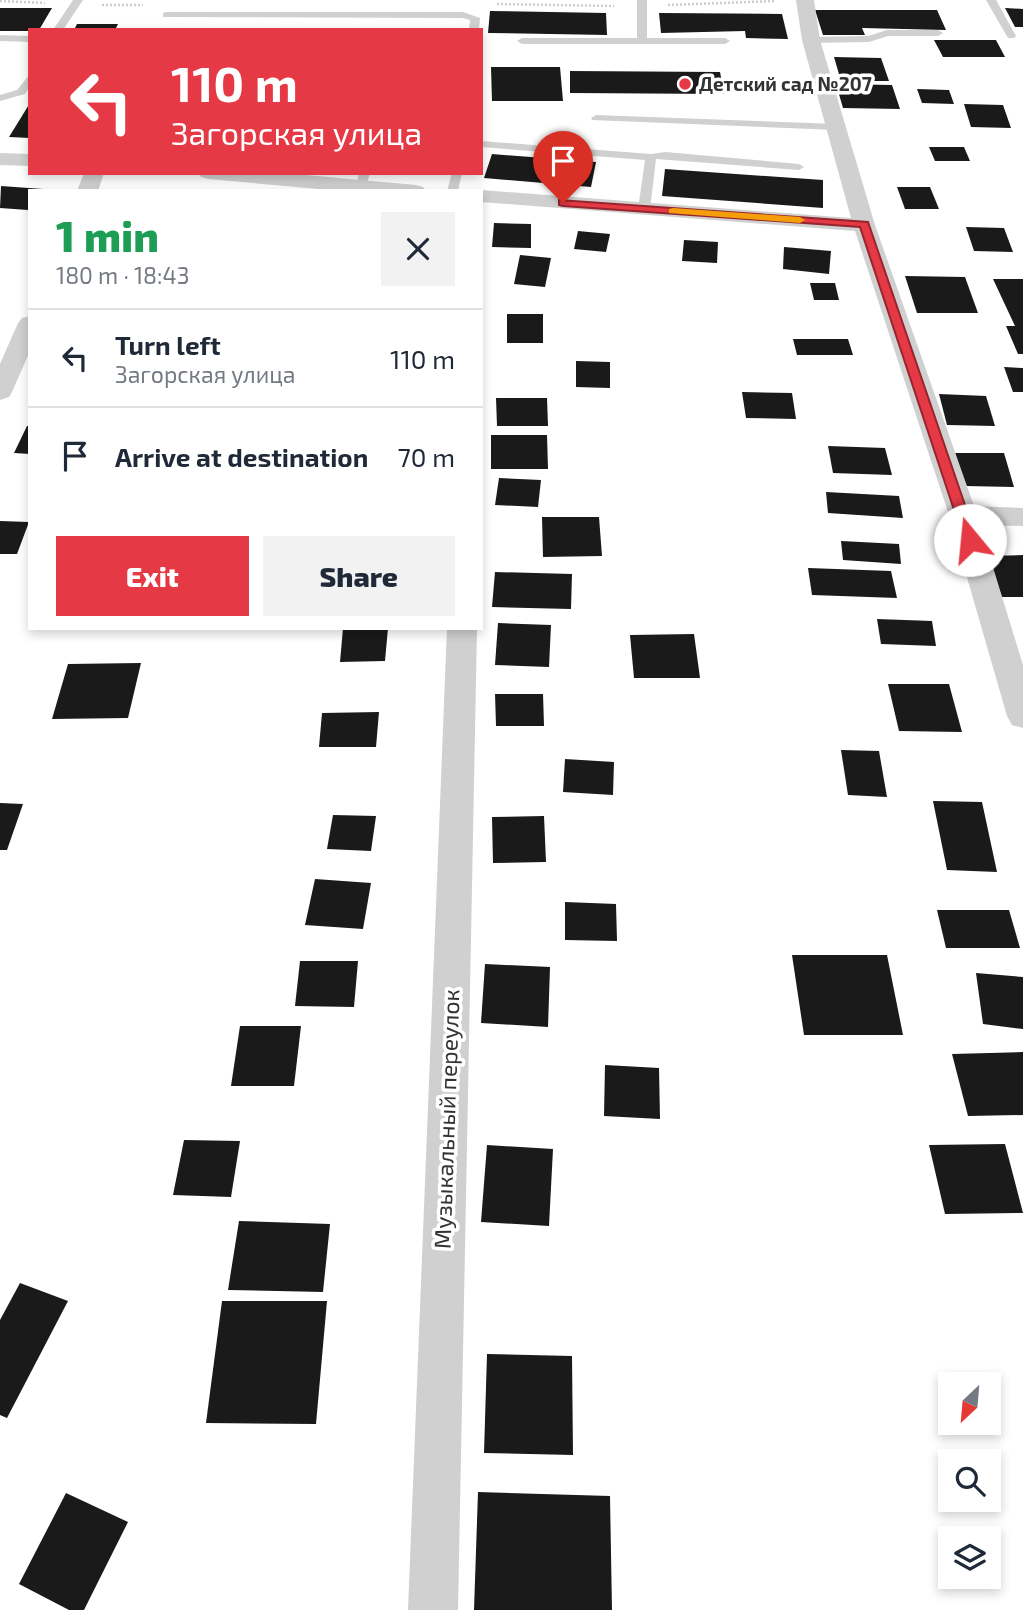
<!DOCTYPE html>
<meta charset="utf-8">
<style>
body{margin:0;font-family:"Exo 2",sans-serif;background:#f2f2f3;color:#1f2937;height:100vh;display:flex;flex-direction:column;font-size:26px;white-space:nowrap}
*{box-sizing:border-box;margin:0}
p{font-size:23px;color:#747a83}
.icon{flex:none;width:38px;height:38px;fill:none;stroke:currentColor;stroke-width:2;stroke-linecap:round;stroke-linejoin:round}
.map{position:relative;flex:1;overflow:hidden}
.sheet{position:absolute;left:28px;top:189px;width:455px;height:441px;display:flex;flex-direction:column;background:#fff;border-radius:0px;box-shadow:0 4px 10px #0003}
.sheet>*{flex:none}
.banner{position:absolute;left:28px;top:28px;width:455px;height:147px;border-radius:0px;box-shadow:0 4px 10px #0003;background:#e63946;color:#fff;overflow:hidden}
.needle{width:46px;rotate:206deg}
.controls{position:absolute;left:938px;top:1372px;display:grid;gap:14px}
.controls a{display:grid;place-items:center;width:63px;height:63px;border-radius:0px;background:#fff;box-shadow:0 4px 10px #0003;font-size:35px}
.pin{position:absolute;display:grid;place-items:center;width:60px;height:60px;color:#fff;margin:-72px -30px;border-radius:50% 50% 50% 0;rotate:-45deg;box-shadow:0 0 7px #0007}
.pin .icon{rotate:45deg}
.me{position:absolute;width:77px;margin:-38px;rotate:343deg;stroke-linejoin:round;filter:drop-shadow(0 0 5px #0008)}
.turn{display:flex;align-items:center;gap:24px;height:147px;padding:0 28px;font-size:32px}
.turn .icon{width:91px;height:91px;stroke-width:2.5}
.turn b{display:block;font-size:49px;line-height:60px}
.round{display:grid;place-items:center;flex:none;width:74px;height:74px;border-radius:0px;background:#f2f2f3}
.summary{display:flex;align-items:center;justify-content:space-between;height:119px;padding:0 28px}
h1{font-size:42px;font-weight:800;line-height:52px;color:#1e9e55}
.primary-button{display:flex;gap:14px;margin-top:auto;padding:14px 28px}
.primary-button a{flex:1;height:80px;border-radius:0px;background:#e63946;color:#fff;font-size:28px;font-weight:800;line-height:80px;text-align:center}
.primary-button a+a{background:#f2f2f3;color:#1f2937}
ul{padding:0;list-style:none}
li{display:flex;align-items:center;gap:21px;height:98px;padding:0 28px;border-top:2px solid #e0e1e3}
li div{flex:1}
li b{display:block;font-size:26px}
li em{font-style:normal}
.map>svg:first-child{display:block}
.building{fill:#1a1a1a}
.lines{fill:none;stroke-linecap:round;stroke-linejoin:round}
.path{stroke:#cdcdcd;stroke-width:2.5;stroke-dasharray:2 2;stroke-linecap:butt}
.lane{fill:#d0d0d0;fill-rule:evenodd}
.street{fill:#d0d0d0;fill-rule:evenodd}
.route{fill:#e63946;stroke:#96252e;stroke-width:2}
.slow{fill:#f59e0b}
.poi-dot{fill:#e63946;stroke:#fff;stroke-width:2.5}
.labels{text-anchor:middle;stroke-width:7;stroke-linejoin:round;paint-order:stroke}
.far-poi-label{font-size:19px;font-weight:bold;fill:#333;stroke:#fff;text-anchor:start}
.street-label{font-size:23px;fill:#333;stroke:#fff}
</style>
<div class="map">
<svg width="1023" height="1610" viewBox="0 0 1023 1610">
<rect width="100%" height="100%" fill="#fff"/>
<g class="building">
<polygon points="0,8 52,8 39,30 30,31 0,31"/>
<polygon points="1005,8 1023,9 1023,27 1015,27"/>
<polygon points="815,10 937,10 946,30 862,28 865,35 823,35"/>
<polygon points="490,11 606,13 607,35 488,33"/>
<polygon points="659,13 782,14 788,39 746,38 745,31 661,33"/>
<polygon points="77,24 118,24 115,30 74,30"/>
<polygon points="934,40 996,40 1005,57 943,57"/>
<polygon points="834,57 881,58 889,81 841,81"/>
<polygon points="491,67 560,67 563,101 492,101"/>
<polygon points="570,71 720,72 724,94 570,93"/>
<polygon points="836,84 892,85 900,109 843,108"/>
<polygon points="917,89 949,90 954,104 922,103"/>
<polygon points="30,103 30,138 9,137"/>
<polygon points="964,104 1003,105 1011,128 971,127"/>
<polygon points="929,147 964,147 970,161 935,161"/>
<polygon points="492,154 596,162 591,187 484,178"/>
<polygon points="665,169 823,180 823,208 662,196"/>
<polygon points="1,186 43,189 43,191 30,191 28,210 0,208"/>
<polygon points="897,187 930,187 939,209 905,209"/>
<polygon points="494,223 531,224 531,248 492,247"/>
<polygon points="966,227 1004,228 1013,252 974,251"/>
<polygon points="578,231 610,234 606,252 574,249"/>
<polygon points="684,240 718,242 717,263 682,261"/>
<polygon points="784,247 831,251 829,274 783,269"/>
<polygon points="520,255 551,258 545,287 514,284"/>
<polygon points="905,276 965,277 978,313 917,313"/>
<polygon points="993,279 1023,279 1023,354 1018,354 1006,326 1015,326"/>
<polygon points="810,283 835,283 839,300 814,300"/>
<rect x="507" y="314" width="36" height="29"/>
<polygon points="793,339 848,339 853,355 797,355"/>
<polygon points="576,361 610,362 610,388 576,387"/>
<polygon points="1004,367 1023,368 1023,392 1013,392"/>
<polygon points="742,392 792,393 796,419 746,418"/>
<polygon points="939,394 986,396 995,426 947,425"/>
<polygon points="496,398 547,398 548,426 497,426"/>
<polygon points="27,426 30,426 30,454 14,453"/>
<polygon points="491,435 547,435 548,469 491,469"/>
<polygon points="828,446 885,448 892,475 833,473"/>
<polygon points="953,453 1004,453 1014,487 965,486"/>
<polygon points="499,478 541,480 538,507 495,505"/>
<polygon points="826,492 899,496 903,518 828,513"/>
<polygon points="542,517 599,517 602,556 543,557"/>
<polygon points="0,521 29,522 17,554 0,554"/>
<polygon points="841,541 899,544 901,564 843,560"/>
<polygon points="1023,555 1023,597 1002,597 986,556"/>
<polygon points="808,568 891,571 897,598 812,595"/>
<polygon points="495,572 572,574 571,609 492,607"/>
<polygon points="877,619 932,621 936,646 881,644"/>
<polygon points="498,623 551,625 549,667 495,665"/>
<polygon points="343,628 388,628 385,661 340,662"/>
<polygon points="694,634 700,678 634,678 630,635"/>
<polygon points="141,663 128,718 52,719 68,664"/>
<polygon points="888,684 949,684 962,732 899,731"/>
<polygon points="495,694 543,694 544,726 496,726"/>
<polygon points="379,712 376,747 319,747 322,713"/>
<polygon points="841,750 879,751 887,797 848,795"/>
<polygon points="565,759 614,762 613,795 563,792"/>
<polygon points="933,801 982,802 997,872 947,870"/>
<polygon points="0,803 23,804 7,850 0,850"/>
<polygon points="333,815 376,816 371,851 327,849"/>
<polygon points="544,816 546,862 493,863 492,817"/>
<polygon points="315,879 371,883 363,929 305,925"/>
<polygon points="565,902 616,904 617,941 565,940"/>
<polygon points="937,910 1009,910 1020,948 946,948"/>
<polygon points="792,955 887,955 903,1035 804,1035"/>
<polygon points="300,961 358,961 354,1007 295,1006"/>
<polygon points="485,964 550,967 548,1027 481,1023"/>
<polygon points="976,973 1023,977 1023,1029 983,1024"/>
<polygon points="240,1026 301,1026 294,1086 231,1086"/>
<polygon points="1023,1052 1023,1115 968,1116 952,1054"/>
<polygon points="605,1065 659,1068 660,1119 604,1116"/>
<polygon points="184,1140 240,1141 231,1197 173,1195"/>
<polygon points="1005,1144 1023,1213 945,1214 929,1145"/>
<polygon points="487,1145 553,1149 549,1226 481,1222"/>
<polygon points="239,1221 330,1224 323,1292 228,1290"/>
<polygon points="20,1283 68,1301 7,1418 0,1415 0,1320"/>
<polygon points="222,1301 327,1301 316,1424 206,1423"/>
<polygon points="487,1354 572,1356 573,1455 484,1453"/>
<polygon points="478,1492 610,1496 612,1610 474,1610"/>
<polygon points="66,1493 128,1522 84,1610 69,1610 19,1584"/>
</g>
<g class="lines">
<g class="path">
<polyline points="0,1 45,3"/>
<polyline points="497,4 614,6"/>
<polyline points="102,5 143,5"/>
<polyline points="668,5 775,1"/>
</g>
<g class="lane">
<polygon points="73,0 83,0 63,30 53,30"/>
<polygon points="637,0 647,0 647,38 725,38 730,41 725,44 522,44 517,41 522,38 637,38"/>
<polygon points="986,0 996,0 1016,36 1014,38 1008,38"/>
<polygon points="166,12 463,12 480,18 479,30 469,30 470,20 463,18 163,17 163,13"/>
<polygon points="887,30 938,30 943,33 938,36 888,36 869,42 811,43 806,40 811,37 868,36"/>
<polygon points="0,35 30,36 30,42 0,41"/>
<polygon points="30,74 30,86 25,94 0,101 0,95 17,90"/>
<polygon points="596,115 836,124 841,127 836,130 592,120 591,118"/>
<polygon points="481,141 651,154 665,152 799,164 804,167 799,170 656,159 650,209 644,212 638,209 645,160 481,147"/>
<polygon points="359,173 370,173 366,186 361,189 356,186"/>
<polygon points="452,173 462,173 458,191 447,191"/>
</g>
<g class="street">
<polygon points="796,0 814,0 820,40 875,225 974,506 1023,508 1023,526 980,525 1023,665 1023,728 1012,725 1007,716 949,515 855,231 481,202 481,191 477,191 481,190 851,218 802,40"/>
<polygon points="0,153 30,154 30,166 0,165"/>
<polygon points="84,173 104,173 98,191 77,191"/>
<polygon points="198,173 283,173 416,185 423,187 426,191 341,191 208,179 201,177"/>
<polygon points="30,316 30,351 12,392 9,397 0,400 0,364 18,323 22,318"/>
<polygon points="447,628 477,628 458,1610 408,1610"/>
</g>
</g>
<polygon class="route" points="559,200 868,222 977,540 975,544 965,544 964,540 860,227 563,206 559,205"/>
<polygon class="slow" points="673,208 800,217 805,220 800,223 669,213 669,209"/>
<circle class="poi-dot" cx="685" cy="84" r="7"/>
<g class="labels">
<g class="far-poi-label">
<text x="699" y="91">Детский сад №207</text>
</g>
<g class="street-label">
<text transform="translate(447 1119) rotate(-88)" y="8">Музыкальный переулок</text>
</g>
</g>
</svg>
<div class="controls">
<a><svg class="needle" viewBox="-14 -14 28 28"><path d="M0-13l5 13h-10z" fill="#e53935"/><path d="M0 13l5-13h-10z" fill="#747a83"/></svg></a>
<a><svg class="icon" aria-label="search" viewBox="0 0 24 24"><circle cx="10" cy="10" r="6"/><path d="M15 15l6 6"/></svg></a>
<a><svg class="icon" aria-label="layers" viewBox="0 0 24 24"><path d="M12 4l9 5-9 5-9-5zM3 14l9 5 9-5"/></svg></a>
</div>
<div class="pin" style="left:563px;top:203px;background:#d93025"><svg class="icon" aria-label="arrive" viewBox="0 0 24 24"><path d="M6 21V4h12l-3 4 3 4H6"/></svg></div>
<svg class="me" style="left:970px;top:540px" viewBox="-20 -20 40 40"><circle r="19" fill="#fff"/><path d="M0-13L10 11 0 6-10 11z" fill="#e63946"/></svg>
<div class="banner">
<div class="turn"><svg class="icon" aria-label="left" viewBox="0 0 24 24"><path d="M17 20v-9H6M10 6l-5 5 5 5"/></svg><div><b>110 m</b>Загорская улица</div></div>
</div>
<section class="sheet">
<div class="summary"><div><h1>1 min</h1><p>180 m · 18:43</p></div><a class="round"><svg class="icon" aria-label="close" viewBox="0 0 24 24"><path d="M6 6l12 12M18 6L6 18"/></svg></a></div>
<ul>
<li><svg class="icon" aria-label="left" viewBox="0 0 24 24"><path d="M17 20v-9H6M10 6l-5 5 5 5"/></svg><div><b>Turn left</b><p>Загорская улица</p></div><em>110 m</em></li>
<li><svg class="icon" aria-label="arrive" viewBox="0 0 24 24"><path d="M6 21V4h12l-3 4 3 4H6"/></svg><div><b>Arrive at destination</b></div><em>70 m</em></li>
</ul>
<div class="primary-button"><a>Exit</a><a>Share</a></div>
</section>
</div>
